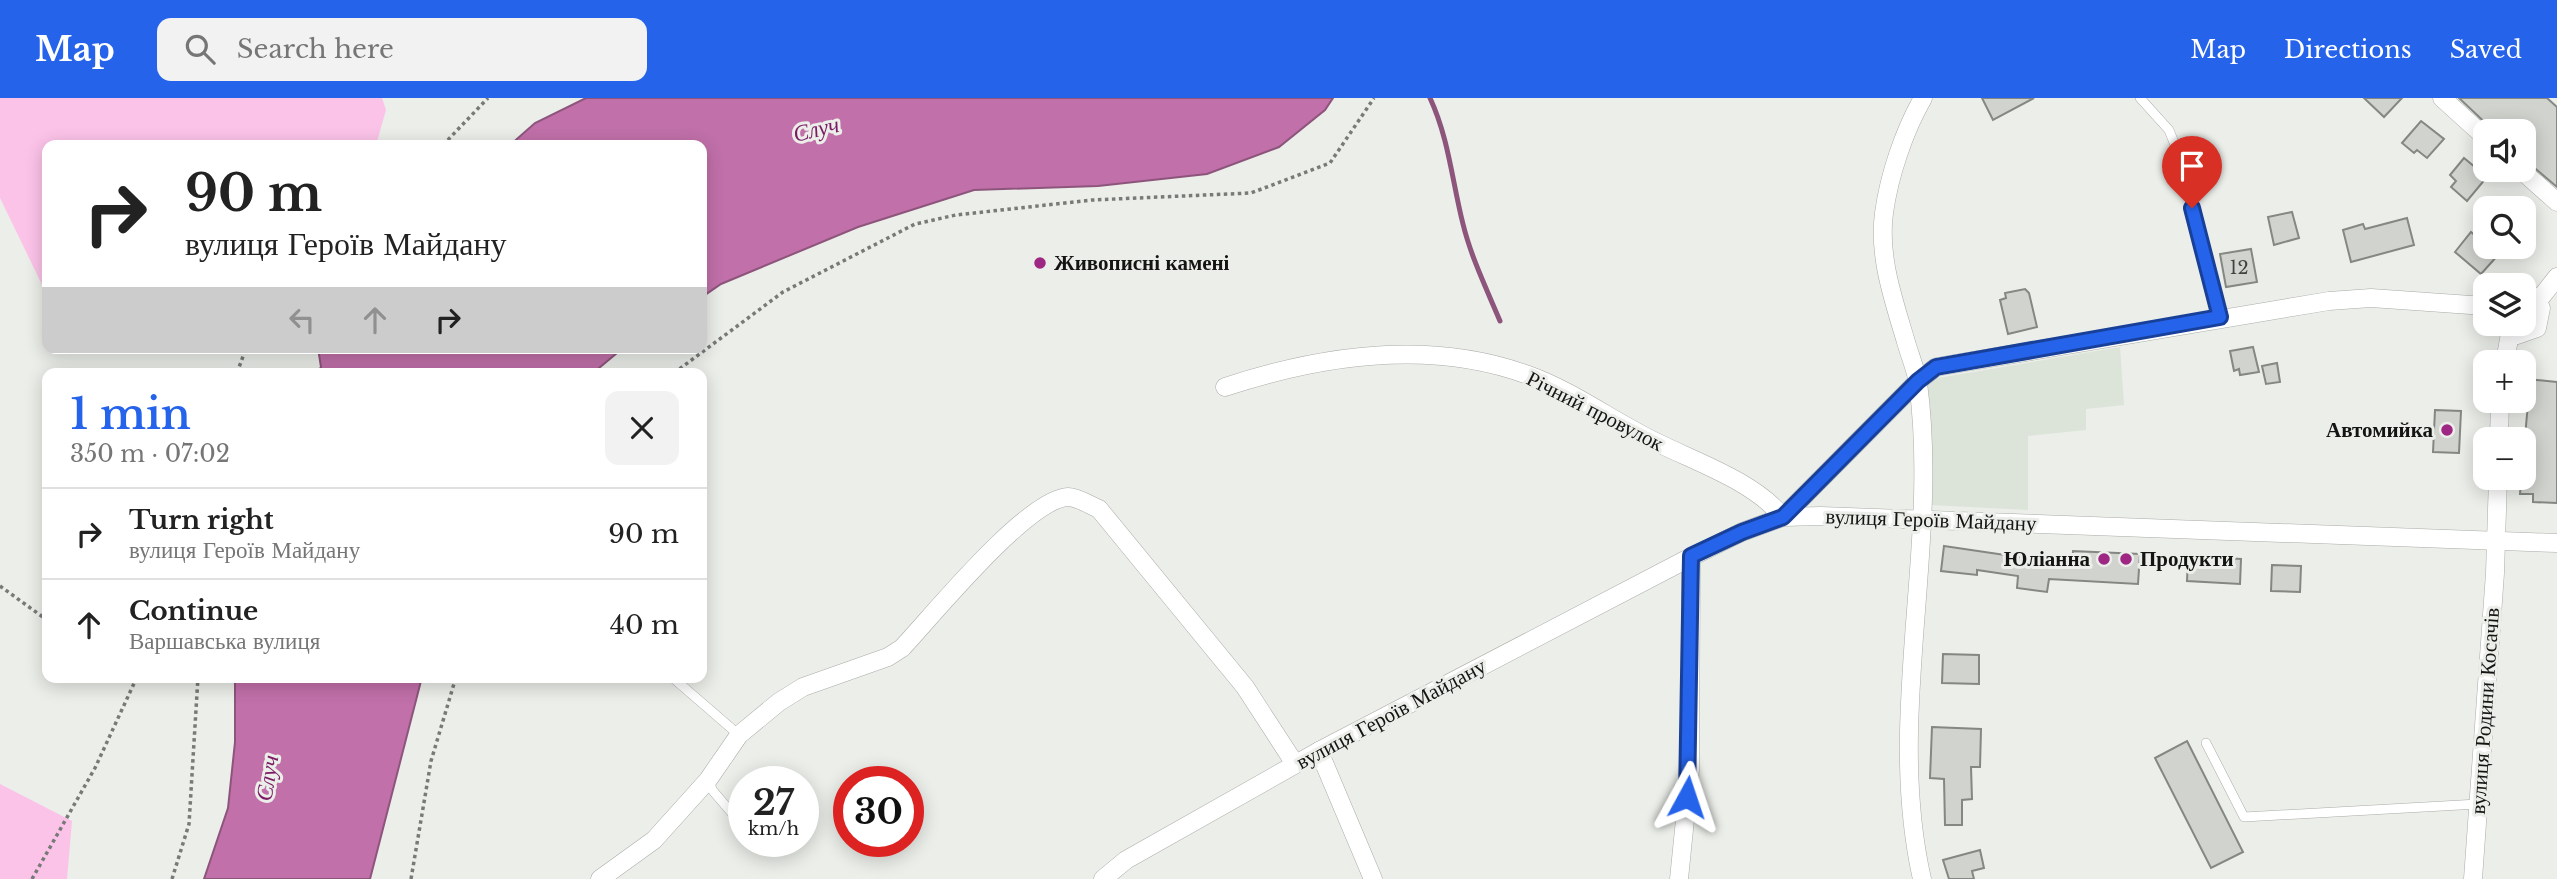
<!DOCTYPE html>
<meta charset="utf-8">
<style>
body{margin:0;font-family:"Libre Baskerville",serif;background:#f2f2f2;color:#222;height:100vh;display:flex;flex-direction:column;font-size:26px;white-space:nowrap}
*{box-sizing:border-box;margin:0}
p{font-size:23px;color:#767676}
.icon{flex:none;width:38px;height:38px;fill:none;stroke:currentColor;stroke-width:2;stroke-linecap:round;stroke-linejoin:round}
.map{position:relative;flex:1;overflow:hidden}
.side{position:absolute;left:42px;top:270px;width:665px;height:315px;display:flex;flex-direction:column;background:#fff;border-radius:14px;box-shadow:0 4px 18px #0003}
.side>*{flex:none}
.banner{position:absolute;left:42px;top:42px;width:665px;height:214px;border-radius:14px;box-shadow:0 4px 18px #0003;background:#fff;color:#222;overflow:hidden}
.tools{position:absolute;left:2473px;top:21px;display:grid;gap:14px}
.tools a{display:grid;place-items:center;width:63px;height:63px;border-radius:14px;background:#fff;box-shadow:0 4px 18px #0003;font-size:35px}
.speed{position:absolute;left:728px;top:668px;display:flex;gap:14px;font-size:35px;font-weight:700;text-align:center}
.speed>*{display:grid;place-content:center;width:91px;height:91px;border-radius:50%;background:#fff;box-shadow:0 4px 18px #0003;line-height:1}
.speed small{font-size:18px;font-weight:400}
.speed .limit{border:10px solid #d22;background:#fff;color:#111}
.pin{position:absolute;display:grid;place-items:center;width:60px;height:60px;color:#fff;margin:-72px -30px;border-radius:50% 50% 50% 0;rotate:-45deg;box-shadow:0 0 7px #0007}
.pin .icon{rotate:45deg}
.me{position:absolute;width:77px;margin:-38px;rotate:5deg;stroke-linejoin:round;filter:drop-shadow(0 0 5px #0008)}
.turn{display:flex;align-items:center;gap:24px;height:147px;padding:0 28px;font-size:32px}
.turn .icon{width:91px;height:91px;stroke-width:2.5}
.turn b{display:block;font-size:49px;line-height:60px}
.lanes{display:flex;align-items:center;height:66px;padding:0 28px;background:#0003;justify-content:center;gap:35px;direction:ltr}
.lanes .off{opacity:.35}
.round{display:grid;place-items:center;flex:none;width:74px;height:74px;border-radius:14px;background:#f2f2f2}
.headline{display:flex;align-items:center;justify-content:space-between;height:119px;padding:0 28px}
h1{font-size:42px;font-weight:600;line-height:52px;color:#2563eb}
ul{padding:0;list-style:none}
li{display:flex;align-items:center;gap:21px;height:91px;padding:0 28px;border-top:2px solid #e0e0e0}
li div{flex:1}
li b{display:block;font-size:26px}
li em{font-style:normal}
header{display:flex;align-items:center;gap:42px;box-sizing:border-box;height:98px;padding:0 35px;background:#2563eb;color:#fff}
header strong{font-size:33px}
nav{display:flex;gap:38px;margin-inline-start:auto;font-size:24px}
.search{width:490px;height:63px;background:#f2f2f2;display:flex;align-items:center;gap:18px;box-sizing:border-box;padding:0 24px;border-radius:14px;color:#767676;font-size:26px}
.map>svg:first-child{display:block}
.built{fill:#dce4d9}
.green{fill:#fbc3e8}
.water{fill:#c170a9;stroke:#8d557c;stroke-width:2}
.lines{fill:none;stroke-linecap:round;stroke-linejoin:round}
.stream{stroke:#8d557c;stroke-width:5}
.building{fill:#d0d3ce;stroke:#848782;stroke-width:2}
.lane-casing{stroke:#a9aca7;stroke-width:10}
.street-casing{stroke:#a9aca7;stroke-width:19}
.path{stroke:#787a77;stroke-width:3.5;stroke-dasharray:3.5 3.5;stroke-linecap:butt}
.lane{stroke:#fff;stroke-width:9}
.street{stroke:#fff;stroke-width:18}
.route-casing{stroke:#184099;stroke-width:18}
.route{stroke:#2563eb;stroke-width:12}
.poi-dot{fill:#9d2782;stroke:#ebeee9;stroke-width:2.5}
.labels{text-anchor:middle;stroke-width:6;stroke-linejoin:round;paint-order:stroke}
.number-label{font-size:18px;fill:#434442}
.poi-label{font-size:21px;font-weight:bold;fill:#141513;stroke:#ebeee9;text-anchor:start}
.street-label{font-size:21px;fill:#141513;stroke:#ebeee9}
.water-label{font-size:23px;font-style:italic;fill:#7c1a65;stroke:#ebeee9}
</style>
<header>
<strong>Map</strong>
<div class="search"><svg class="icon" aria-label="search" viewBox="0 0 24 24"><circle cx="10" cy="10" r="6"/><path d="M15 15l6 6"/></svg>Search here</div>
<nav><a>Map</a><a>Directions</a><a>Saved</a></nav>
</header>
<div class="map">
<svg width="2557" height="781" viewBox="0 0 2557 781">
<rect width="100%" height="100%" fill="#ebeee9"/>
<polygon class="built" points="2120,249 2124,307 2086,311 2086,332 2028,338 2028,412 1931,407 1926,282"/>
<g class="green">
<polygon points="0,0 382,0 386,12 376,47 47,47 47,197 0,100"/>
<polygon points="0,686 72,723 67,781 0,781"/>
</g>
<g class="water">
<polygon points="586,0 1333,0 1325,12 1279,49 1207,76 1098,88 974,92 858,129 721,186 702,199 702,47 510,47 535,25"/>
<polygon points="318,250 623,250 593,275 317,275 321,269"/>
<polygon points="235,579 422,579 370,781 204,781 228,710 235,644"/>
</g>
<g class="lines">
<path class="stream" d="M1430,0c19,41 22,83 33,126 8,33 24,66 37,97"/>
</g>
<g class="building">
<polygon points="1982,0 2034,0 1993,22"/>
<polygon points="2364,0 2402,0 2384,19"/>
<polygon points="2459,0 2547,0 2557,9 2557,89 2524,61 2524,33 2494,33"/>
<polygon points="2421,23 2444,41 2427,60 2417,52 2414,55 2402,45"/>
<polygon points="2464,60 2487,79 2467,103 2451,89 2456,83 2450,77"/>
<polygon points="2292,114 2299,140 2274,147 2268,119"/>
<polygon points="2407,120 2414,147 2351,164 2343,132 2363,126 2365,131"/>
<polygon points="2471,134 2498,157 2481,176 2455,154"/>
<polygon points="2251,151 2257,184 2226,189 2220,156"/>
<polygon points="2025,191 2029,195 2037,229 2008,236 2000,202 2006,200 2005,195"/>
<polygon points="2253,249 2259,274 2240,277 2239,271 2234,273 2230,253"/>
<polygon points="2277,265 2280,284 2266,286 2262,268"/>
<polygon points="2527,281 2557,284 2557,405 2533,404 2533,396 2520,396 2528,305 2525,305"/>
<polygon points="2435,312 2461,313 2459,355 2433,354"/>
<polygon points="1944,448 2072,467 2073,453 2140,456 2138,486 2049,481 2047,494 2017,490 2018,478 1977,472 1977,477 1941,473"/>
<polygon points="2188,458 2241,461 2240,486 2187,483"/>
<polygon points="2272,467 2301,468 2300,494 2271,493"/>
<polygon points="1943,556 1979,557 1979,586 1942,585"/>
<polygon points="1932,629 1981,631 1980,669 1971,669 1972,701 1962,702 1962,727 1945,727 1944,681 1930,680"/>
<polygon points="2187,643 2243,754 2211,770 2155,660"/>
<polygon points="1980,752 1984,770 1972,773 1974,781 1949,781 1943,762"/>
</g>
<g class="lines">
<defs>
<g id="lane">
<polyline points="2140,0 2169,32 2181,62 2220,219"/>
<polyline points="672,579 739,637"/>
<polyline points="2206,645 2244,719 2478,706"/>
<polyline points="708,682 713,693 744,729"/>
<polyline points="760,744 770,753"/>
</g>
<g id="street">
<polyline points="2442,0 2485,39"/>
<polyline points="2521,72 2557,104"/>
<polyline points="2538,203 2557,179"/>
<polyline points="2500,226 2517,237 2537,230 2541,210 2533,198 2524,194"/>
<polyline points="2505,264 2510,235"/>
<path d="M1225,289c97,-32 205,-48 303,-12 45,16 86,47 128,67 42,21 97,39 127,75l135,-136 18,-14 393,-66 42,-3 114,8"/>
<polyline points="2499,341 2500,303"/>
<polyline points="1319,653 1373,781"/>
<path d="M600,781l54,-39 54,-60 31,-45 40,-33 24,-15 85,-30 14,-9c31,-33 125,-149 166,-151 9,0 22,8 31,12l146,178 50,77"/>
<polyline points="1103,781 1126,762 1319,653 1691,459 1742,434 1783,419 1821,418 2557,445"/>
<polyline points="1679,781 1690,672 1691,459"/>
<path d="M1922,781c-37,-163 18,-332 -4,-496 -2,-13 -8,-27 -12,-41 -12,-41 -28,-85 -22,-129 5,-37 20,-82 39,-115"/>
<polyline points="2473,781 2495,475 2498,380"/>
</g>
</defs>
<use href="#lane" class="lane-casing"/>
<use href="#street" class="street-casing"/>
<g class="path">
<polyline points="443,47 488,0"/>
<polyline points="237,275 246,250"/>
<polyline points="674,275 783,194 915,126 956,117 1092,102 1251,95 1330,65 1374,0"/>
<polyline points="0,488 47,522"/>
<polyline points="32,781 95,670 137,579"/>
<polyline points="172,781 189,726 198,579"/>
<polyline points="411,781 431,663 456,579"/>
</g>
<use href="#lane" class="lane"/>
<use href="#street" class="street"/>
</g>
<g class="lines">
<defs>
<polyline id="route" points="1687,699 1691,458 1742,434 1783,419 1918,283 1936,269 2220,219 2192,110"/>
</defs>
<use href="#route" class="route-casing"/>
<use href="#route" class="route"/>
</g>
<g class="poi-dot">
<circle cx="1040" cy="165" r="7"/>
<circle cx="2447" cy="332" r="7"/>
<circle cx="2104" cy="461" r="7"/>
<circle cx="2126" cy="461" r="7"/>
</g>
<g class="labels">
<g class="number-label">
<text x="2239" y="176">12</text>
</g>
<g class="poi-label">
<text x="1054" y="172">Живописні камені</text>
<text x="2433" y="339" text-anchor="end">Автомийка</text>
<text x="2090" y="468" text-anchor="end">Юліанна</text>
<text x="2140" y="468">Продукти</text>
</g>
<g class="street-label">
<text transform="translate(1595 313) rotate(27)" y="7">Річний провулок</text>
<text transform="translate(1931 422) rotate(2)" y="7">вулиця Героїв Майдану</text>
<text transform="translate(2485 613) rotate(-86)" y="7">вулиця Родини Косачів</text>
<text transform="translate(1391 616) rotate(-28)" y="7">вулиця Героїв Майдану</text>
</g>
<g class="water-label">
<text transform="translate(816 31) rotate(-13)" y="8">Случ</text>
<text transform="translate(267 680) rotate(-81)" y="8">Случ</text>
</g>
</g>
</svg>
<div class="tools">
<a><svg class="icon" aria-label="sound" viewBox="0 0 24 24"><path d="M4 9h4l5-4v14l-5-4H4zM17 9q2 3 0 6"/></svg></a>
<a><svg class="icon" aria-label="search" viewBox="0 0 24 24"><circle cx="10" cy="10" r="6"/><path d="M15 15l6 6"/></svg></a>
<a><svg class="icon" aria-label="layers" viewBox="0 0 24 24"><path d="M12 4l9 5-9 5-9-5zM3 14l9 5 9-5"/></svg></a>
<a>+</a>
<a>−</a>
</div>
<div class="speed"><div>27<small>km/h</small></div><div class="limit">30</div></div>
<div class="pin" style="left:2192px;top:110px;background:#d93025"><svg class="icon" aria-label="arrive" viewBox="0 0 24 24"><path d="M6 21V4h12l-3 4 3 4H6"/></svg></div>
<svg class="me" style="left:1687px;top:699px" viewBox="-20 -20 40 40"><path d="M0-17L14 15 0 8-14 15z" fill="#2563eb" stroke="#fff" stroke-width="4"/></svg>
<div class="banner">
<div class="turn"><svg class="icon" aria-label="right" viewBox="0 0 24 24"><path d="M7 20v-9h11M14 6l5 5-5 5"/></svg><div><b>90 m</b>вулиця Героїв Майдану</div></div>
<div class="lanes"><svg class="icon off" aria-label="left" viewBox="0 0 24 24"><path d="M17 20v-9H6M10 6l-5 5 5 5"/></svg><svg class="icon off" aria-label="ahead" viewBox="0 0 24 24"><path d="M12 20V5M6 11l6-6 6 6"/></svg><svg class="icon" aria-label="right" viewBox="0 0 24 24"><path d="M7 20v-9h11M14 6l5 5-5 5"/></svg></div>
</div>
<section class="side">
<div class="headline"><div><h1>1 min</h1><p>350 m · 07:02</p></div><a class="round"><svg class="icon" aria-label="close" viewBox="0 0 24 24"><path d="M6 6l12 12M18 6L6 18"/></svg></a></div>
<ul>
<li><svg class="icon" aria-label="right" viewBox="0 0 24 24"><path d="M7 20v-9h11M14 6l5 5-5 5"/></svg><div><b>Turn right</b><p>вулиця Героїв Майдану</p></div><em>90 m</em></li>
<li><svg class="icon" aria-label="ahead" viewBox="0 0 24 24"><path d="M12 20V5M6 11l6-6 6 6"/></svg><div><b>Continue</b><p>Варшавська вулиця</p></div><em>40 m</em></li>
</ul>
</section>
</div>
